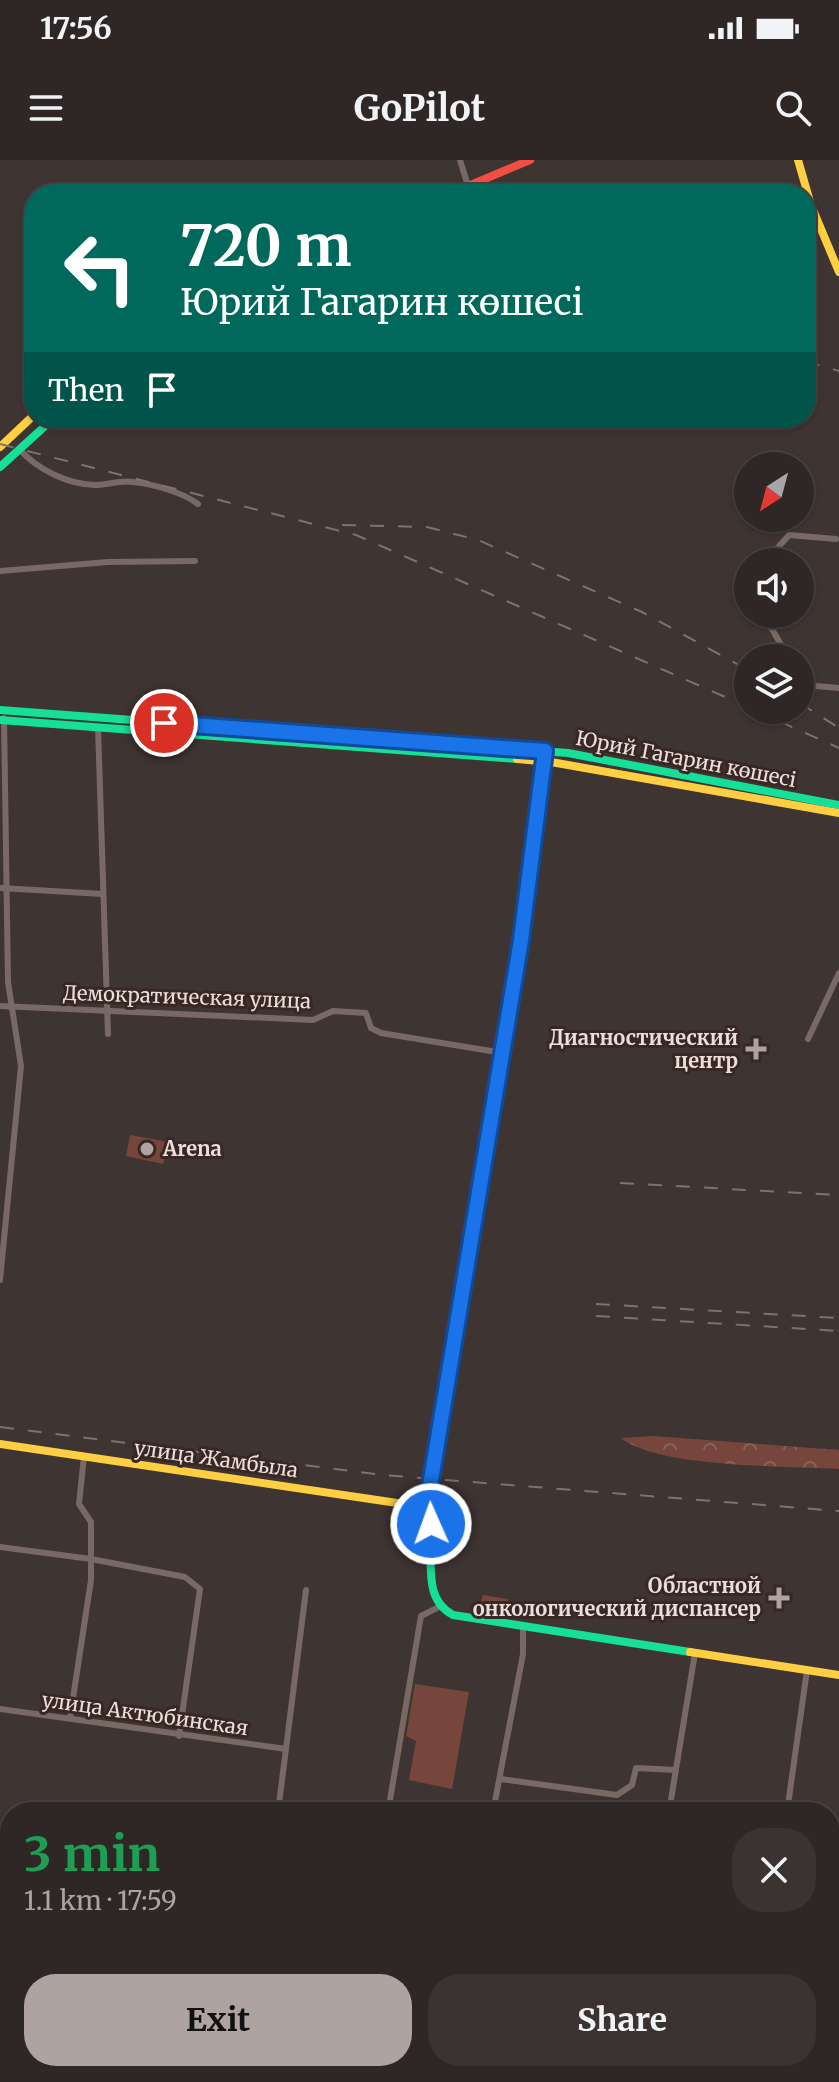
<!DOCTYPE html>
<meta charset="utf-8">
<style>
body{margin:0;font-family:Merriweather,serif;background:#3a3332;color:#f1f3f6;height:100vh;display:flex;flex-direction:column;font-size:30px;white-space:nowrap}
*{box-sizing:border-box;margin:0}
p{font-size:26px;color:#a7a5a7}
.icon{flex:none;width:44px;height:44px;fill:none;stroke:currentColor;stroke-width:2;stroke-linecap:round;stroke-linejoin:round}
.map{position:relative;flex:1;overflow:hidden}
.side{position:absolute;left:0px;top:1642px;width:840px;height:280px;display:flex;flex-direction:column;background:#2e2726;border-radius:32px 32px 0 0;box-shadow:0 2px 6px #0004,0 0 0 2px #494443}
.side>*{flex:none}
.banner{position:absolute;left:24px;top:24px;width:792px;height:244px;border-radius:32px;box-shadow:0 2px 6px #0004,0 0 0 2px #494443;background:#00695c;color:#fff;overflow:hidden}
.needle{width:52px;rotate:216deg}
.buttons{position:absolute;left:734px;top:292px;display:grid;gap:16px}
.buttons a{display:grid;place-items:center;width:80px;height:80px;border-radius:50%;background:#2e2726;box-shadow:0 2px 6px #0004,0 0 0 2px #494443;font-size:40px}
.pin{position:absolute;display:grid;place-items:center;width:68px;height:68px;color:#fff;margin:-34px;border:4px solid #fff;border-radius:50%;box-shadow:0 2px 8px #0007}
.me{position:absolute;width:88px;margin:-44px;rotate:358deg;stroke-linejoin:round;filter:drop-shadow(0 0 6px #0008)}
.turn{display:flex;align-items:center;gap:28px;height:168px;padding:0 24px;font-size:36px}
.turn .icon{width:104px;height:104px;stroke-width:2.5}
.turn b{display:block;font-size:56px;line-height:68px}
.then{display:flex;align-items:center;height:76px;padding:0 24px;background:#0003;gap:16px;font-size:30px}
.round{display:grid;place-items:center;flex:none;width:84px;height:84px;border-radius:32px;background:#3a3332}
.headline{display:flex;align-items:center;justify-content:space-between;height:136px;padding:0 24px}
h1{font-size:48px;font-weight:700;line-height:60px;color:#1e9e55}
.cta{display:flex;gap:16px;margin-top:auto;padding:16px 24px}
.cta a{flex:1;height:92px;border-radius:32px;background:#aea3a0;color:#111;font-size:32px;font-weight:700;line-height:92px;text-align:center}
.cta a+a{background:#3a3332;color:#f1f3f6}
.status{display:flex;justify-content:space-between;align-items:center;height:56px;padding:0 40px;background:#2e2726;direction:ltr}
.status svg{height:22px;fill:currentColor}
header{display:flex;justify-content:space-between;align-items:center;height:104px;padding:0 24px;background:#2e2726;font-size:36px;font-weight:700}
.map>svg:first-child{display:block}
.green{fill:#76463c}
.forest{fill:url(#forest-crowns)}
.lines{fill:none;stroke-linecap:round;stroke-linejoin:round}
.street{stroke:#796965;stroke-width:6}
.fast{stroke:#16e098;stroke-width:8}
.slow{stroke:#ffcf43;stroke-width:8}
.jam{stroke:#f24e42;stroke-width:8}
.rail{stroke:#7e716f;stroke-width:2;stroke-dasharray:14 14;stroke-linecap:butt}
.route-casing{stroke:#114b97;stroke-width:20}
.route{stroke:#1a73e8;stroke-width:14}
.poi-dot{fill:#aea3a0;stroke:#392723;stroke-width:3}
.labels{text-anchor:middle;stroke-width:6;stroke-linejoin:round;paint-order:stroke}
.street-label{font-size:20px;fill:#ebdfdc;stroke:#392723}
.poi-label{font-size:20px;font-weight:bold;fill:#ebdfdc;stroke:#392723;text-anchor:end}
</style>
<div class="status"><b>17:56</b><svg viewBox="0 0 49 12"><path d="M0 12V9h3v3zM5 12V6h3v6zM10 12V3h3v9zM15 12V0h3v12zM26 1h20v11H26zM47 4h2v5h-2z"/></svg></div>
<header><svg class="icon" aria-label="menu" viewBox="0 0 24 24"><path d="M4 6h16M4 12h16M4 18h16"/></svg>GoPilot<svg class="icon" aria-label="search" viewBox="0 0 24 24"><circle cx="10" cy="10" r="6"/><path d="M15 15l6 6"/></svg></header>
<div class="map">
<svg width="839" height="1922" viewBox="0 0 839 1922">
<defs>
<pattern id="forest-crowns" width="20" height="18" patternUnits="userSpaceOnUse" patternTransform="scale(2)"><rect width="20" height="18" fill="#76463c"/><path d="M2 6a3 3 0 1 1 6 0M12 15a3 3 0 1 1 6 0" fill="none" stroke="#8a6058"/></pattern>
</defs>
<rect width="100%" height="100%" fill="#3e3432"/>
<g class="green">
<polygon points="130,975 169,982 163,1004 126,996"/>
<polygon points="483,1435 508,1439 509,1456 481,1454 479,1449"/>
<polygon points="415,1524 469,1532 452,1629 409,1620 416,1581 406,1576"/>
</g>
<path class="forest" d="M653,1276l186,14v19c-51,-3 -181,-1 -218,-31z"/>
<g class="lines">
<g class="street">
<polyline points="460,0 468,26"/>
<path d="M19,289c18,20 49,36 77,36 12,0 24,-5 37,-3 20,2 49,10 65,22"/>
<polyline points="771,402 773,393 789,375 836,379"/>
<polyline points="0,411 108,402 195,401"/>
<polyline points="763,454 789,498"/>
<polyline points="800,517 816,526 839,528"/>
<polyline points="98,567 108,874"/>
<polyline points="0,728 103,734"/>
<polyline points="0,846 313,860 333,851 366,853 371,868 381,873 503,893"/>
<polyline points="808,879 839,813"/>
<polyline points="0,1120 21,906 8,822 4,558"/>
<polyline points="0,1387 91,1399 185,1417 200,1429 179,1576"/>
<polyline points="0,1549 286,1589"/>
<polyline points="70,1558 91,1420 91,1362 79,1344 84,1296"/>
<polyline points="501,1619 617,1635 632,1625 636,1608 676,1610"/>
<polyline points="669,1650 685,1652"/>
<polyline points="278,1652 306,1430"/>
<polyline points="388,1652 421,1456 437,1448"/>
<polyline points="493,1652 523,1494 523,1466"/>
<polyline points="669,1652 695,1493"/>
<polyline points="787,1652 807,1510"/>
<polyline points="830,1674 839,1675"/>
<polyline points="0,1705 10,1706"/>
<polyline points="0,1777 10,1779"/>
<polyline points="830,1835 839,1836"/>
<polyline points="287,1912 293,1922"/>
</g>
<g class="fast">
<polyline points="0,307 54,258"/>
<polyline points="0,550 568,593 839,645"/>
<polyline points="0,560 517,599"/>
<path d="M544,599l-23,181 -96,576c14,33 -8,80 28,99l237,37"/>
</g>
<g class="slow">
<polyline points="798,0 811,45 839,112"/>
<polyline points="0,287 34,255"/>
<polyline points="517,599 551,602 839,653"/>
<polyline points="0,1284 404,1344 425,1356"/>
<polyline points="690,1492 839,1515"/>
</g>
<polyline class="jam" points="449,34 530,0"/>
<g class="rail">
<polyline points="806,201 839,211"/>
<polyline points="0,284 356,375 748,547"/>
<polyline points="342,365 427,367 478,380 642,452 748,510"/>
<polyline points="800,543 839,568"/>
<polyline points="754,550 839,588"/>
<polyline points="620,1023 839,1035"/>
<polyline points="596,1144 839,1158"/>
<polyline points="596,1156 839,1171"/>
<polyline points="0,1267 383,1315 839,1351"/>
<polyline points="0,1754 10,1756"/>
<polyline points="830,1872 839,1874"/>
<polyline points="830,1885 839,1890"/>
<polyline points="333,1912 340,1922"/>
<polyline points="393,1912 408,1922"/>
<polyline points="698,1912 722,1922"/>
</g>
</g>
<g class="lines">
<defs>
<polyline id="route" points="164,563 545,591 521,780 425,1356 431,1364"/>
</defs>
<use href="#route" class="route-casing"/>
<use href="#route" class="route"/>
</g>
<g class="poi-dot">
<path d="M752 877h8v8h8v8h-8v8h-8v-8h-8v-8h8z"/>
<circle cx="147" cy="989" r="8"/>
<path d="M775 1426h8v8h8v8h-8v8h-8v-8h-8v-8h8z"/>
</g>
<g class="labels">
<g class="street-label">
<text transform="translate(686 599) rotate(11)" y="7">Юрий Гагарин көшесі</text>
<text transform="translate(187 837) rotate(2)" y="7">Демократическая улица</text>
<text transform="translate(216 1299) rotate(8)" y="7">улица Жамбыла</text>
<text transform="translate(145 1554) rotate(8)" y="7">улица Актюбинская</text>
</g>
<g class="poi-label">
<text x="738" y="885">Диагностический<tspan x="738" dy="23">центр</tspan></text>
<text x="163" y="996" text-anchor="start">Arena</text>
<text x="761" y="1433">Областной<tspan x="761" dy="23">онкологический диспансер</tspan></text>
</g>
</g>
</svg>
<div class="buttons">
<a><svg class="needle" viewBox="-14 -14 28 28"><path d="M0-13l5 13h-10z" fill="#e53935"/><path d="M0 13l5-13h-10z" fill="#a7a5a7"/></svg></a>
<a><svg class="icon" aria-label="sound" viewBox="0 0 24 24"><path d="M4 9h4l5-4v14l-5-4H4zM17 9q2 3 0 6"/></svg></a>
<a><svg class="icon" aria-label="layers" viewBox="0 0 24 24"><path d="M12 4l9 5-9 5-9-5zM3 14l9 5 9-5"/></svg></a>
</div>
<div class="pin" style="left:164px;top:563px;background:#d93025"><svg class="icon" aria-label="arrive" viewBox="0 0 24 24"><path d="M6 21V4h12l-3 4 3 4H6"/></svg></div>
<svg class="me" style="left:431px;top:1364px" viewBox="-20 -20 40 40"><circle r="17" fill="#1a73e8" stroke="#fff" stroke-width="3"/><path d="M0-11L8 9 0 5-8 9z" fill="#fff"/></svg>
<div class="banner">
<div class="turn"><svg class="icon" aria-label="left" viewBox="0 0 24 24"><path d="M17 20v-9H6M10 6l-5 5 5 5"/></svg><div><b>720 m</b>Юрий Гагарин көшесі</div></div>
<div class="then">Then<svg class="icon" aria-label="arrive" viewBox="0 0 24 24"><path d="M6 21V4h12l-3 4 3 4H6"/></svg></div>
</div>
<section class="side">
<div class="headline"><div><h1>3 min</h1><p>1.1 km · 17:59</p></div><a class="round"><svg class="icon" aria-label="close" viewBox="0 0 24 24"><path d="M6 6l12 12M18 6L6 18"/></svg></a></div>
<div class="cta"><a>Exit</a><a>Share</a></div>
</section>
</div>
